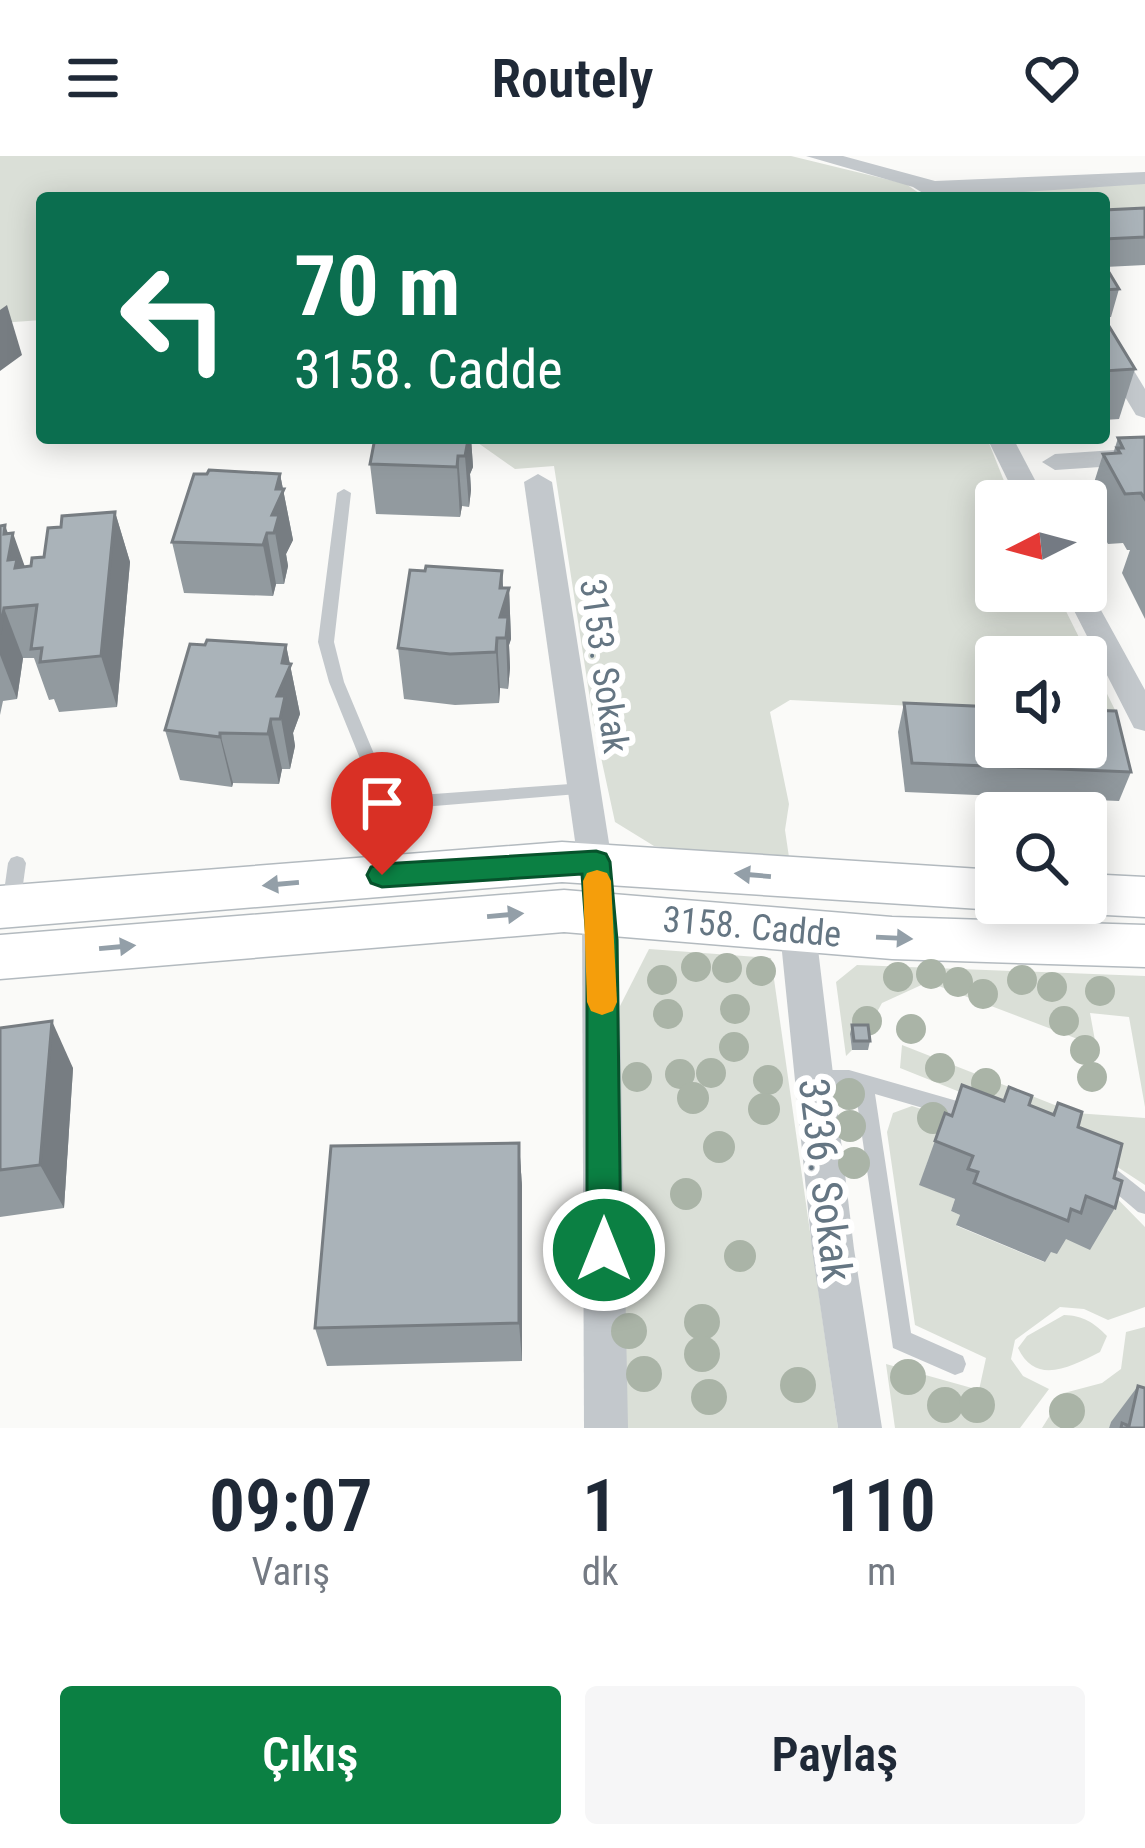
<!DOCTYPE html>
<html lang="tr">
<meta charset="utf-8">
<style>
body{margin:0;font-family:"Roboto Condensed",sans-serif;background:#f6f6f7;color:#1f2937;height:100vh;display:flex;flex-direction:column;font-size:45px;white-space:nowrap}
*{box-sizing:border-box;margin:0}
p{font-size:39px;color:#747a83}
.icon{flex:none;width:66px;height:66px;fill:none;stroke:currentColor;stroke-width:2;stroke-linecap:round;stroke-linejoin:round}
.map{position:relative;height:1272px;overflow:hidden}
.sheet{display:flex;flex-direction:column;background:#fff;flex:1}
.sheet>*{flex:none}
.guide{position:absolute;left:36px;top:36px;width:1074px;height:252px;border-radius:12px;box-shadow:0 6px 30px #0003;background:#0b6e4f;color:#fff;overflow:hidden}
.needle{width:78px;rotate:264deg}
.tools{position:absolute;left:975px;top:324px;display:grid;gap:24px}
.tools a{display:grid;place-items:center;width:132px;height:132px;border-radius:12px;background:#fff;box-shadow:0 6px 30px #0003;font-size:60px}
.pin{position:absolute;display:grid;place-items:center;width:102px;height:102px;color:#fff;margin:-123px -51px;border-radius:50% 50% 50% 0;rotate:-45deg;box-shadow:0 0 12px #0007}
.pin .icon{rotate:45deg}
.me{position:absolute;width:132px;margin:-66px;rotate:0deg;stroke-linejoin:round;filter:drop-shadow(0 0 9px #0008)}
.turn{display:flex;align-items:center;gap:42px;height:252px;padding:0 60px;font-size:54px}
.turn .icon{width:156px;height:156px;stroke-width:2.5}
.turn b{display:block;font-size:84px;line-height:102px}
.eta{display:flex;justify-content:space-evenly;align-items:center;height:204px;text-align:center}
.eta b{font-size:72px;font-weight:600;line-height:84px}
.action{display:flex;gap:24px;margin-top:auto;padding:24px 60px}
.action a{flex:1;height:138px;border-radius:12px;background:#0b8043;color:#fff;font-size:48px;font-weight:600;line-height:138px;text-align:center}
.action a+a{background:#f6f6f7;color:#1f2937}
header{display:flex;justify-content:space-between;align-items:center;height:156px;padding:0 60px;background:#fff;font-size:54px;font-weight:600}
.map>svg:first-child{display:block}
.green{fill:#dadfd7}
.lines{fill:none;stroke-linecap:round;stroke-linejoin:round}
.secondary-casing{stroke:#b3babf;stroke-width:3}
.lane{fill:#c3c8cc;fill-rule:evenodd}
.street{fill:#c3c8cc;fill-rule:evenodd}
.secondary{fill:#fff;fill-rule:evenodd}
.tree{fill:#aab4a7}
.wall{fill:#929a9f}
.shaded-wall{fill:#777d82}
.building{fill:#aab3b9;stroke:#777d82;stroke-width:3}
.oneway{fill:#939fa8}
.route{fill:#0b8043;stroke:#07532c;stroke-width:3}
.slow{fill:#f59e0b}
.labels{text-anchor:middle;stroke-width:12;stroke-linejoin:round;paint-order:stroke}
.street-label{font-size:36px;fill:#657683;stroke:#fff}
.near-street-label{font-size:42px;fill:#657683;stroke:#fff}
</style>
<header><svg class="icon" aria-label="menu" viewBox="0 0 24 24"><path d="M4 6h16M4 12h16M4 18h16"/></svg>Routely<svg class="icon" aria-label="heart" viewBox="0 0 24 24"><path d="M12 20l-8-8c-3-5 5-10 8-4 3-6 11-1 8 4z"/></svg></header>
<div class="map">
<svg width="1145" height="1272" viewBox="0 0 1145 1272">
<rect width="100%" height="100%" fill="#fafaf8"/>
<g class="green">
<polygon points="0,0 791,0 906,28 926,42 42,42 42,164 0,167"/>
<polygon points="1145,27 1145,60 1104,62 1104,42 960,41 967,36"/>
<polygon points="471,282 987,282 1012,345 996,345 996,435 1056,435 1118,560 1086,559 1086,501 996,501 996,554 790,544 770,556 789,648 785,674 790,708 654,690 615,666 594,569 554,310 515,313"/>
<polygon points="649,793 771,802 838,1272 620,1272 620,850"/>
<polygon points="857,809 1145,820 1145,951 1129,861 1090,857 1096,890 928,826 882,847 865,878 850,879 852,894 846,900 836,826"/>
<polygon points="902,889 1075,957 1145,962 1145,1029 1070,980 900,912"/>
<polygon points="912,950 990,975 929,1002 920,1028 955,1043 951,1055 960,1059 957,1070 1044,1106 1099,1024 1145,1071 1145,1151 1108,1164 1084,1153 1060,1151 1015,1184 1011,1203 1023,1220 1049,1233 1020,1272 895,1272 886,1208 979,1234 986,1202 915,1169 887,976 893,957"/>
<path d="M1064,1159c20,1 29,7 43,21l-7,16c-30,15 -64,34 -82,-4l9,-12z"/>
<polygon points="1145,1171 1145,1272 1111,1267 1109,1272 1042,1272 1064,1237 1102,1227 1121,1213 1126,1176"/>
</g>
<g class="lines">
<defs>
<g id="secondary">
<polygon points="562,686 996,714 996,747 1015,747 996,754 562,726 0,772 0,730"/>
<polygon points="1086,718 1145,721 1145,761 1086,758 1068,752 1065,747 1086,747"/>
<polygon points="564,734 892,761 1145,769 1145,811 892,803 564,776 0,823 0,779"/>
</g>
</defs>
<use href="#secondary" class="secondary-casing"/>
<g class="lane">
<polygon points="344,333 351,337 334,486 344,526 392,641 584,627 590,629 592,633 590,637 386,654 380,652 329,526 318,486 337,337"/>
<polygon points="17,700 23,702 26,707 20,750 17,755 11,757 5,755 2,750 8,707 11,702"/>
<polygon points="816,914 849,914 978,951 981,957 978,963 971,966 875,938 911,1177 963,1200 966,1208 963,1216 955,1219 893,1192 855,932 809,928 806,922 809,916"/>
<polygon points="1104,1006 1111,1009 1145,1036 1145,1058 1138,1056 1097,1021 1094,1015 1097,1009"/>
</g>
<g class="street">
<polygon points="806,0 843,0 935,25 1145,16 1145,28 931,42 913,31"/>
<polygon points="1113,193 1122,195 1145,233 1145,262 1136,259 1104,206 1104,195"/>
<polygon points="987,282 1013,282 1046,345 1018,345"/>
<polygon points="1145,292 1145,308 1055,314 1042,306 1055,298"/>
<polygon points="538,318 552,326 612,706 607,716 595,719 583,716 578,706 524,326"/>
<polygon points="1086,427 1145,534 1145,575 1134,572 1064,435 1086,435"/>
<polygon points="600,742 612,746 618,756 628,1272 584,1272 582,756 588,746"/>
<polygon points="798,761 811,766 816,776 854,1093 882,1272 838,1272 812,1093 780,776 785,766"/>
</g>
<use href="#secondary" class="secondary"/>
</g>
<g class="tree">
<circle cx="696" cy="811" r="15"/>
<circle cx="727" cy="812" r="15"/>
<circle cx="761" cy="815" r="15"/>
<circle cx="931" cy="818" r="15"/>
<circle cx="898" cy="821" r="15"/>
<circle cx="662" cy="824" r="15"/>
<circle cx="1022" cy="824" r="15"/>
<circle cx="958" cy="826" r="15"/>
<circle cx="1052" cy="831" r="15"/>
<circle cx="1100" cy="835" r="15"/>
<circle cx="983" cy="838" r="15"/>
<circle cx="735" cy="853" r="15"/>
<circle cx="668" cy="858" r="15"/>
<circle cx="867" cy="865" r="15"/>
<circle cx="1064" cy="865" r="15"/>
<circle cx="911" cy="873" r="15"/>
<circle cx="734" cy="891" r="15"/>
<circle cx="1085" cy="894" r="15"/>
<circle cx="940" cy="912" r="15"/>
<circle cx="711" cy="917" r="15"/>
<circle cx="680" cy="918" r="15"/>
<circle cx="637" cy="921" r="15"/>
<circle cx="1092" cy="921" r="15"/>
<circle cx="768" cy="924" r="15"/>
<circle cx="986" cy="927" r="15"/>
<circle cx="849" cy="938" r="16"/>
<circle cx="693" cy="942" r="16"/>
<circle cx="764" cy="953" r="16"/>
<circle cx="933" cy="962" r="16"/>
<circle cx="850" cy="970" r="16"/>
<circle cx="719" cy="991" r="16"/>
<circle cx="854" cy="1007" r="16"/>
<circle cx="686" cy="1038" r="16"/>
<circle cx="740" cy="1100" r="16"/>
<circle cx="702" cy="1166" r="18"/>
<circle cx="629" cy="1175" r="18"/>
<circle cx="702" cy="1198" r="18"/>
<circle cx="644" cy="1218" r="18"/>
<circle cx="908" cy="1221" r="18"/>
<circle cx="798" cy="1229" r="18"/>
<circle cx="709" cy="1241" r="18"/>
<circle cx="945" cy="1249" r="18"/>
<circle cx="977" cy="1249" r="18"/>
<circle cx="1067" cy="1255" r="18"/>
</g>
<g class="wall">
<polygon points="1145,52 1145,109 1105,111 1119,133 1111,161 1104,162 1104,54"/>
<polygon points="1104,162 1135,213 1119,263 1104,264"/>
<polygon points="1145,281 1145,463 1122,417 1130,394 1127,394 1123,387 1108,388 1087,349 1103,298 1113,298 1118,282"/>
<polygon points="471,282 473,311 470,318 471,334 469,351 462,350 460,361 376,358 370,308"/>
<polygon points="280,318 293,384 286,398 288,410 284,428 276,428 273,440 184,437 172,386"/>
<polygon points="115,356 130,406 117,551 59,556 54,543 49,544 34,502 23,502 17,543 3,545 0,559 0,370 8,378 25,411 31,410 44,401 61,371"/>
<polygon points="502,415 503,432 509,432 511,483 509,489 510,512 508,533 500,532 499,547 455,549 404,543 398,492"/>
<polygon points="286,489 300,558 293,577 295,590 290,613 282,613 279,628 233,627 232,631 180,624 165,574"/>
<polygon points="904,547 1131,616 1119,645 905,636 898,576"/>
<polygon points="852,869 870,885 868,894 852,894 850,878"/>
<polygon points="0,872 73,912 64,1052 0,1061"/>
<polygon points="1009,931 1029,949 1052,958 1058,947 1078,971 1114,1022 1115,1052 1090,1094 1066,1083 1057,1098 1051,1096 1045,1106 956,1069 960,1059 951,1055 955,1043 919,1029 945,957 951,959 1003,945"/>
<polygon points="519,987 522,1030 522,1205 327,1210 315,1172"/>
<polygon points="1138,1230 1145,1272 1109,1272 1111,1266"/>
</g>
<g class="shaded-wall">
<polygon points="7,149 22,199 0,215 0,154"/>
<polygon points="461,282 471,282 473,311 470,318 471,334 469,351 465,300"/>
<polygon points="458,300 462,350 460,361 457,311"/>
<polygon points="280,318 293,384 286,398 288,410 284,428 272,359"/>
<polygon points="115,356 130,406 117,551 101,500"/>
<polygon points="5,369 11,386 13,377 31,428 8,404 4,378"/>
<polygon points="267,377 276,428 273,440 263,389"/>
<polygon points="502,415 504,449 509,432 511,483 509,489 510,512 508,533 506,482 501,482"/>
<polygon points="4,452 23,502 17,543 0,499 0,478"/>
<polygon points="497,482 500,532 499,547 496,496"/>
<polygon points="286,489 300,558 293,577 295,590 290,613 277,540"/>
<polygon points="271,563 282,613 279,628 268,578"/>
<polygon points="220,577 233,627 232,631 220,581"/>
<polygon points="52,865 73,912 64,1052 40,1009"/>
<polygon points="519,987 522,1030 522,1205 519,1167"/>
</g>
<g class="building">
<polygon points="1145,52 1145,81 1104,83 1104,54"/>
<polygon points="1104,108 1119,133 1104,134"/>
<polygon points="1104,162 1135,213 1104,215"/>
<polygon points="1145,281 1145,343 1141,337 1125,338 1103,298 1120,297 1117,292 1123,292 1118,282"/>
<polygon points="375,282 461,282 468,284 465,300 458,300 457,311 370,308"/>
<polygon points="209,314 280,318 276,333 284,333 272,359 279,359 274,377 267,377 263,389 172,386 194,318 207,318"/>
<polygon points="115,356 101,500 40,506 42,492 31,493 37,449 4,452 0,478 0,370 5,369 4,378 13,377 8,404 17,403 15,412 31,410 32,402 44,401 48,372 61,371 62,360"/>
<polygon points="426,410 502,415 500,432 509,432 500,461 508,461 506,482 497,482 496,496 450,498 398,492 410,414 425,415"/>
<polygon points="207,484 286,489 282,507 291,508 277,540 285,540 280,563 271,563 268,578 220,577 220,581 165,574 190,488 205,489"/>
<polygon points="904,547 996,551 996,591 1086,591 1086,554 1116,555 1131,616 912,607"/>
<polygon points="52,865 40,1009 0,1014 0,872"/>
<polygon points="852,869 868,869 870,885 854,885"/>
<polygon points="962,929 1004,945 1009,931 1032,940 1029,949 1054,959 1058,947 1082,956 1078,971 1122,988 1114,1022 1122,1025 1115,1052 1086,1040 1081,1057 1071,1053 1068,1065 974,1027 978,1016 968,1013 973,1000 935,985 945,957 952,960"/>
<polygon points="519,987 519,1167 315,1172 331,990"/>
<polygon points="1138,1230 1145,1232 1145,1272 1121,1272 1122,1267 1129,1270"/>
</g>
<defs><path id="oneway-solid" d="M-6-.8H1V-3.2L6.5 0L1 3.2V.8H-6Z" transform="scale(3)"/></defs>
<g class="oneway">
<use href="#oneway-solid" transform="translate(753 719) rotate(-175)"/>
<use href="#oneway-solid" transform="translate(281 728) rotate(175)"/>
<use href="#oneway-solid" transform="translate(505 759) rotate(-5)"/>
<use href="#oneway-solid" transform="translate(894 782) rotate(3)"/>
<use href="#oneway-solid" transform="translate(117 791) rotate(-5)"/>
</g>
<polygon class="route" points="596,695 606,698 610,706 617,784 621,1094 616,1106 604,1110 592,1106 587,1094 587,784 582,718 382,731 371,727 367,719 371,711 382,708"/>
<polygon class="slow" points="597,714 607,717 611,725 617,846 613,855 602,859 591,855 587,846 583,725 587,717"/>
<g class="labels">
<g class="street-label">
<text transform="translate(605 510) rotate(82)" y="13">3153. Sokak</text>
<text transform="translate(752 770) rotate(5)" y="13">3158. Cadde</text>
</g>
<g class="near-street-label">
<text transform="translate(826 1024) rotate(83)" y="15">3236. Sokak</text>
</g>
</g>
</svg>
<div class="tools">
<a><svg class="needle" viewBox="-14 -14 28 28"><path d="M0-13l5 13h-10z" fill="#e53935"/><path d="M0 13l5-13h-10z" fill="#747a83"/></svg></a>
<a><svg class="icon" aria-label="sound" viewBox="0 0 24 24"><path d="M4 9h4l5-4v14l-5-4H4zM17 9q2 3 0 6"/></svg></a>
<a><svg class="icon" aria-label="search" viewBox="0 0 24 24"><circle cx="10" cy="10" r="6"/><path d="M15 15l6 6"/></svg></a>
</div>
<div class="pin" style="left:382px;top:719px;background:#d93025"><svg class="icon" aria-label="arrive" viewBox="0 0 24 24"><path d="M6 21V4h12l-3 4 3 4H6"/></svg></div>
<svg class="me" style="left:604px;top:1094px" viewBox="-20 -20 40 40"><circle r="17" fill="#0b8043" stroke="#fff" stroke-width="3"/><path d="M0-11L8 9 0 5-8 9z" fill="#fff"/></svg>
<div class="guide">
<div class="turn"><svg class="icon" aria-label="left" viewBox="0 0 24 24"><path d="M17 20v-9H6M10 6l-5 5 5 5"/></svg><div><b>70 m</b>3158. Cadde</div></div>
</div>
</div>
<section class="sheet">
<div class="eta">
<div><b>09:07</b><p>Varış</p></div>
<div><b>1</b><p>dk</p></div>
<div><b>110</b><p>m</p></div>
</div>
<div class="action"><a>Çıkış</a><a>Paylaş</a></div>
</section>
